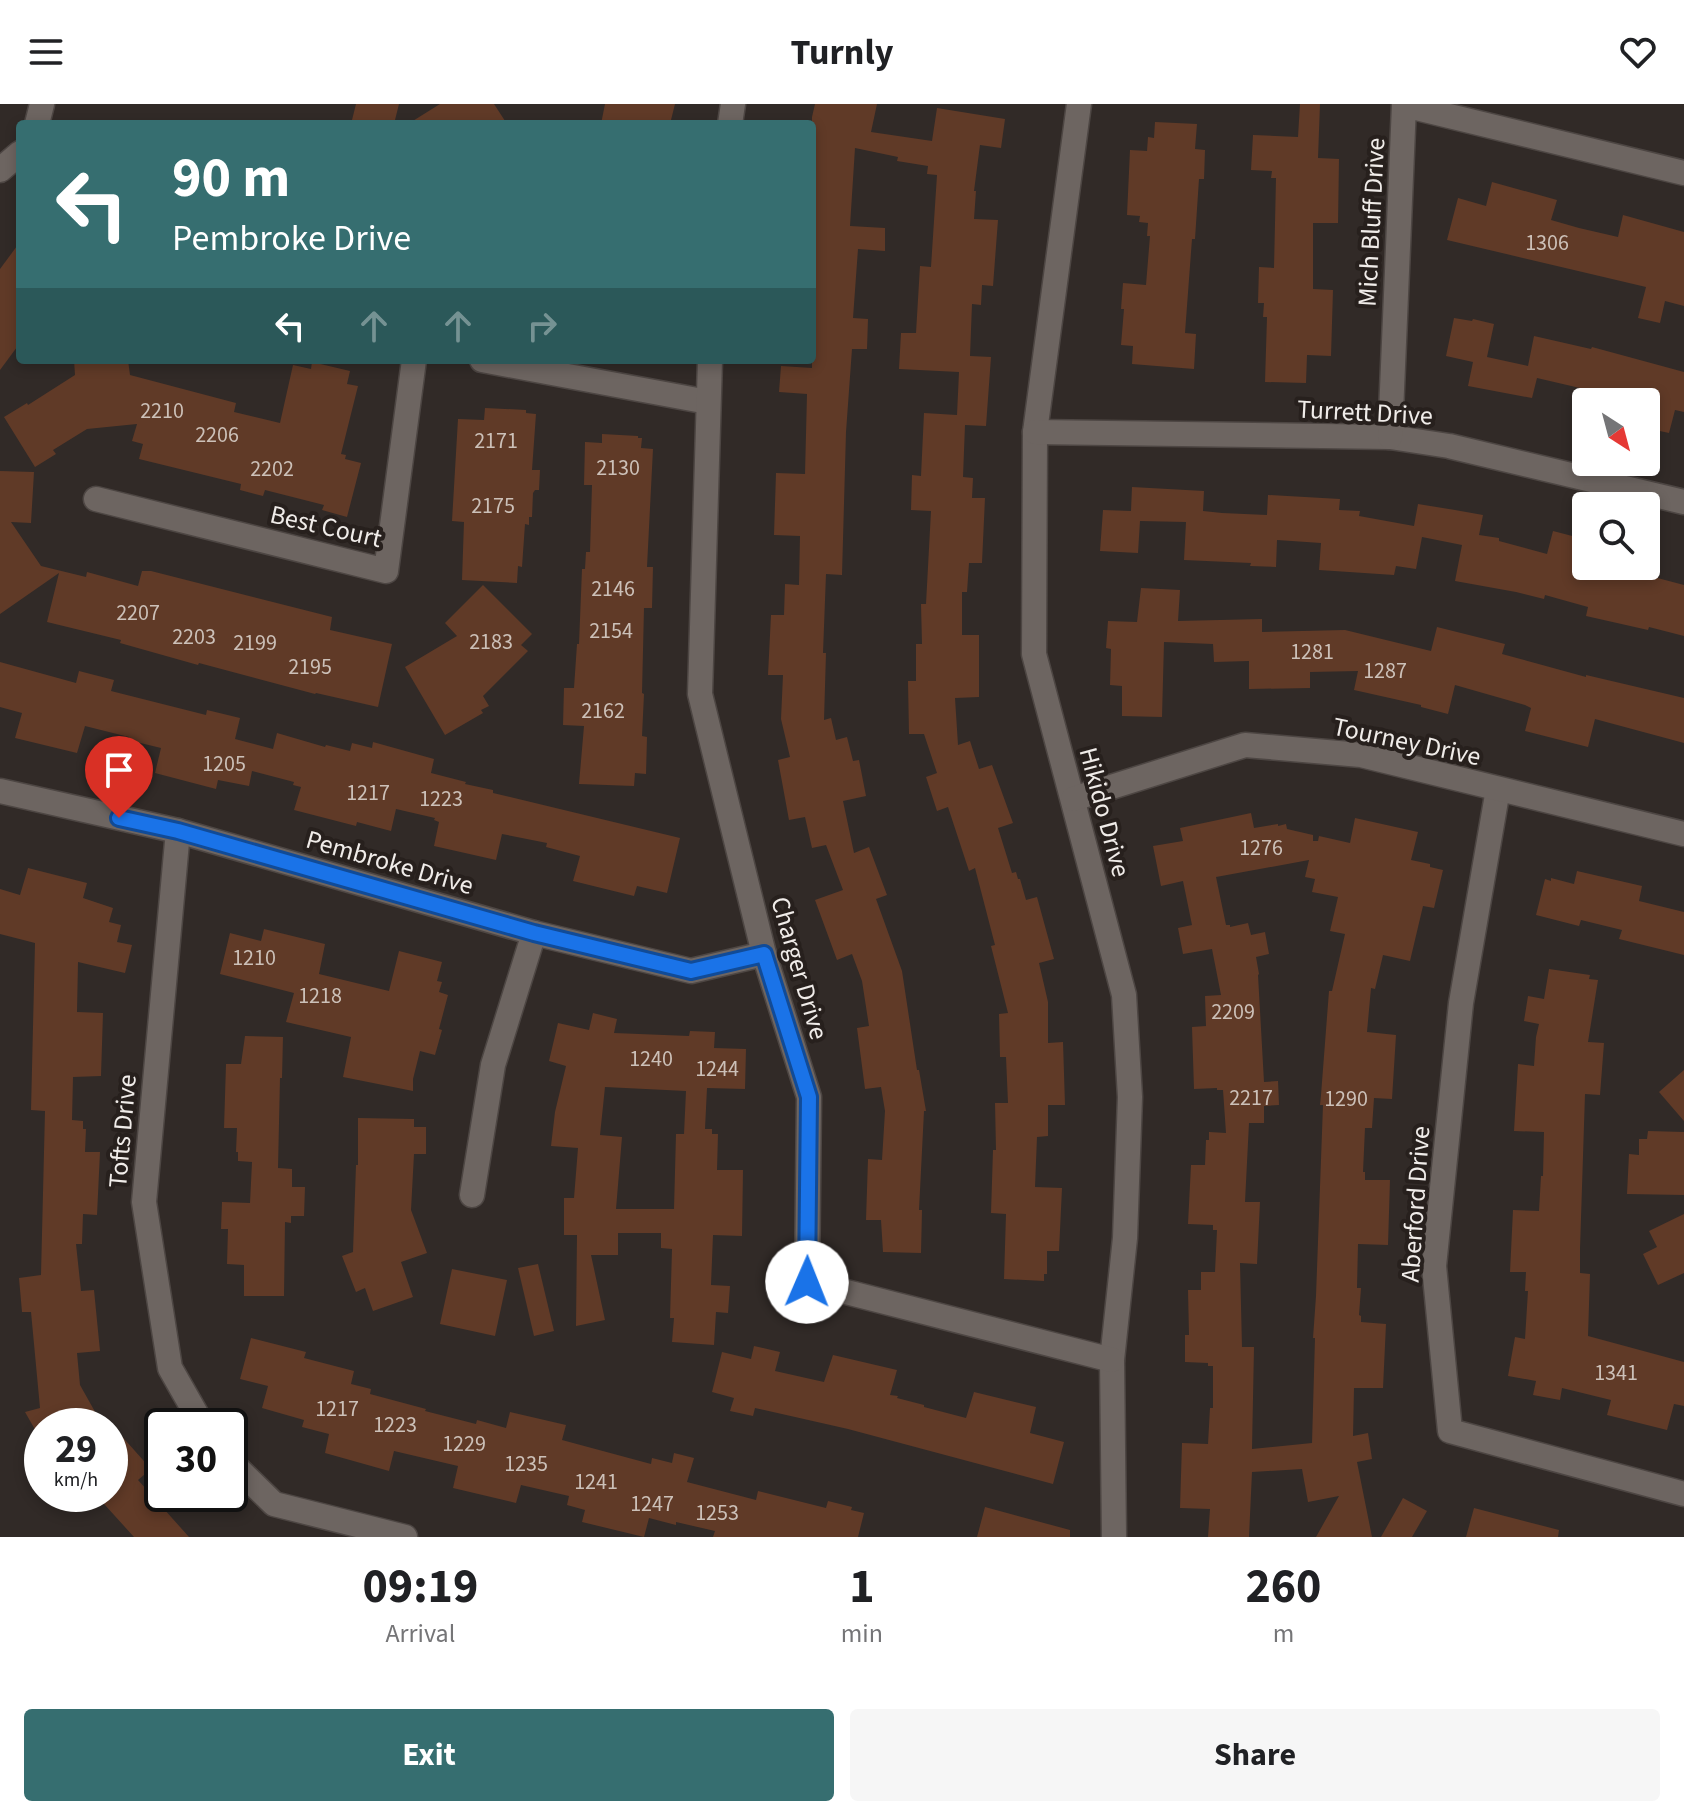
<!DOCTYPE html>
<style>
body{margin:0;font-family:"Source Sans 3",sans-serif;background:#f6f6f6;color:#202124;height:100vh;display:flex;flex-direction:column;font-size:30px;white-space:nowrap}
*{box-sizing:border-box;margin:0}
p{font-size:26px;color:#757577}
.icon{flex:none;width:44px;height:44px;fill:none;stroke:currentColor;stroke-width:2;stroke-linecap:round;stroke-linejoin:round}
.map{position:relative;height:1433px;overflow:hidden}
.drawer{display:flex;flex-direction:column;background:#fff;flex:1}
.drawer>*{flex:none}
.banner{position:absolute;left:16px;top:16px;width:800px;height:244px;border-radius:8px;box-shadow:0 4px 12px #0003;background:#366e70;color:#fff;overflow:hidden}
.needle{width:52px;rotate:144deg}
.controls{position:absolute;left:1572px;top:284px;display:grid;gap:16px}
.controls a{display:grid;place-items:center;width:88px;height:88px;border-radius:8px;background:#fff;box-shadow:0 4px 12px #0003;font-size:40px}
.speed{position:absolute;left:24px;top:1304px;display:flex;gap:16px;font-size:40px;font-weight:700;text-align:center}
.speed>*{display:grid;place-content:center;width:104px;height:104px;border-radius:50%;background:#fff;box-shadow:0 4px 12px #0003;line-height:1}
.speed small{font-size:20px;font-weight:400}
.speed .limit{border:4px solid #111;border-radius:12px;background:#fff;color:#111}
.pin{position:absolute;display:grid;place-items:center;width:68px;height:68px;color:#fff;margin:-82px -34px;border-radius:50% 50% 50% 0;rotate:-45deg;box-shadow:0 0 8px #0007}
.pin .icon{rotate:45deg}
.me{position:absolute;width:88px;margin:-44px;rotate:1deg;stroke-linejoin:round;filter:drop-shadow(0 0 6px #0008)}
.turn{display:flex;align-items:center;gap:28px;height:168px;padding:0 24px;font-size:36px}
.turn .icon{width:104px;height:104px;stroke-width:2.5}
.turn b{display:block;font-size:56px;line-height:68px}
.lanes{display:flex;align-items:center;height:76px;padding:0 24px;background:#0003;justify-content:center;gap:40px;direction:ltr}
.lanes .off{opacity:.35}
.eta{display:flex;justify-content:space-evenly;align-items:center;height:136px;text-align:center}
.eta b{font-size:48px;font-weight:700;line-height:56px}
.cta{display:flex;gap:16px;margin-top:auto;padding:16px 24px}
.cta a{flex:1;height:92px;border-radius:8px;background:#366e70;color:#fff;font-size:32px;font-weight:700;line-height:92px;text-align:center}
.cta a+a{background:#f6f6f6;color:#202124}
header{display:flex;justify-content:space-between;align-items:center;height:104px;padding:0 24px;background:#fff;font-size:36px;font-weight:700}
.map>svg:first-child{display:block}
.building{fill:#603a27;fill-rule:evenodd}
.lines{fill:none;stroke-linecap:round;stroke-linejoin:round}
.street-casing{stroke:#4d4643;stroke-width:27}
.street{stroke:#6d6561;stroke-width:24}
.route-casing{stroke:#114b97;stroke-width:20}
.route{stroke:#1a73e8;stroke-width:14}
.labels{text-anchor:middle;stroke-width:8;stroke-linejoin:round;paint-order:stroke}
.number-label{font-size:22px;fill:#ccc0b8}
.street-label{font-size:26px;fill:#f0ece9;stroke:#27201d}
</style>
<header><svg class="icon" aria-label="menu" viewBox="0 0 24 24"><path d="M4 6h16M4 12h16M4 18h16"/></svg>Turnly<svg class="icon" aria-label="heart" viewBox="0 0 24 24"><path d="M12 20l-8-8c-3-5 5-10 8-4 3-6 11-1 8 4z"/></svg></header>
<div class="map">
<svg width="1684" height="1433" viewBox="0 0 1684 1433">
<rect width="100%" height="100%" fill="#312a27"/>
<g class="building">
<polygon points="356,0 399,0 394,20 351,20"/>
<polygon points="440,0 494,0 507,20 408,20"/>
<polygon points="605,0 675,0 670,20 601,20"/>
<polygon points="815,0 877,0 871,28 932,37 937,4 1005,15 1001,44 980,41 974,87 976,87 974,115 998,116 993,182 982,181 981,201 972,200 970,252 991,253 986,322 965,321 963,373 973,374 972,394 985,394 982,459 969,459 967,488 962,488 962,531 979,531 979,593 955,594 958,641 970,637 979,665 992,661 1013,719 998,724 1012,769 1016,768 1018,775 1020,775 1026,796 1037,793 1054,855 1039,859 1048,898 1048,939 1063,938 1065,1001 1048,1001 1048,1032 1037,1033 1035,1083 1062,1084 1059,1147 1047,1147 1047,1170 1044,1170 1044,1177 1004,1175 1006,1110 991,1109 993,1046 996,1046 995,999 1008,999 1006,953 1000,953 999,910 1008,909 991,842 995,841 975,764 969,767 948,703 937,707 926,673 937,669 924,630 909,630 908,577 916,577 916,540 922,540 921,500 926,500 931,407 911,406 912,371 921,372 924,309 957,311 959,268 899,265 901,229 916,229 920,162 931,163 937,71 927,70 928,62 897,57 898,53 855,44 850,122 885,124 885,147 858,145 853,214 868,215 867,245 852,245 846,328 842,471 826,470 823,549 826,549 824,616 831,614 836,636 847,633 853,657 859,656 866,692 843,697 854,749 869,743 887,791 876,795 902,867 917,966 919,966 926,1007 924,1007 919,1106 922,1106 921,1149 883,1148 881,1116 866,1116 868,1055 882,1056 885,1007 881,983 865,985 857,924 869,922 862,877 852,850 837,856 815,796 843,786 826,741 812,744 805,713 789,716 778,656 790,653 781,615 783,571 768,571 771,511 784,511 785,480 799,481 800,432 774,431 776,369 805,370 807,290 779,288 781,262 812,264 812,226 815,181 812,181 812,86 814,86 816,36 812,35 812,13"/>
<polygon points="1300,0 1320,0 1318,54 1339,55 1338,119 1313,119 1313,185 1333,186 1331,252 1307,251 1306,279 1265,278 1267,213 1263,213 1264,199 1258,199 1259,163 1274,164 1276,74 1271,74 1272,67 1251,66 1253,31 1298,33"/>
<polygon points="1155,18 1197,20 1195,45 1205,46 1204,75 1199,75 1195,135 1192,135 1185,229 1196,230 1194,265 1132,260 1133,242 1121,241 1124,205 1121,205 1123,179 1146,181 1150,132 1147,132 1148,119 1139,118 1140,112 1127,111 1130,46 1147,47 1148,33 1154,34"/>
<polygon points="1492,78 1557,96 1551,116 1579,124 1618,133 1623,111 1684,128 1684,202 1665,197 1660,219 1638,214 1646,183 1447,136 1458,94 1486,102"/>
<polygon points="20,138 20,239 0,266 0,165"/>
<polygon points="1454,214 1472,217 1473,215 1494,220 1487,253 1528,262 1534,232 1591,245 1592,243 1684,268 1684,308 1675,306 1669,329 1646,324 1646,298 1608,298 1610,291 1537,274 1532,294 1468,282 1473,258 1446,252"/>
<polygon points="74,256 128,256 130,271 236,299 234,308 280,319 293,261 311,265 312,258 350,267 347,280 358,282 341,350 346,351 345,355 361,359 347,413 322,406 324,401 265,386 263,392 240,386 241,380 139,355 143,340 132,337 137,320 87,325 53,346 56,350 35,363 4,313 27,299 28,301 75,271"/>
<polygon points="485,304 526,306 526,309 536,310 532,366 540,366 539,386 535,386 533,389 532,413 529,413 529,421 525,420 522,463 518,462 517,479 462,476 464,418 452,417 458,315 484,316"/>
<polygon points="602,330 638,332 638,334 642,334 641,344 653,345 647,463 653,463 652,504 644,504 642,589 644,590 642,632 647,633 646,670 635,669 634,682 579,680 584,622 563,621 564,584 574,584 577,540 579,540 582,465 585,465 586,448 590,448 592,381 584,381 585,338 602,339"/>
<polygon points="0,367 34,368 31,419 11,418 41,462 86,473 87,468 138,482 142,467 151,467 332,513 330,526 392,540 378,603 316,589 315,590 199,559 198,561 120,539 121,536 47,518 59,469 0,510"/>
<polygon points="1132,383 1204,387 1203,407 1222,409 1267,411 1268,391 1340,395 1339,406 1360,407 1359,412 1414,422 1418,400 1455,406 1483,411 1479,431 1499,434 1499,437 1547,450 1553,427 1580,434 1572,462 1632,462 1631,467 1684,481 1684,532 1649,523 1648,526 1586,512 1588,503 1545,491 1544,495 1516,488 1455,477 1462,441 1422,433 1416,465 1396,462 1394,471 1319,466 1321,439 1277,436 1276,463 1250,462 1251,459 1184,456 1186,418 1140,417 1138,449 1100,447 1103,406 1131,407"/>
<polygon points="483,481 532,530 521,541 528,547 483,592 489,602 481,606 483,609 445,631 405,563 457,532 445,519"/>
<polygon points="1141,484 1180,486 1178,517 1262,515 1262,528 1345,526 1431,547 1437,523 1505,540 1502,550 1586,573 1586,571 1684,594 1684,639 1595,615 1588,643 1525,627 1531,604 1525,601 1455,581 1448,610 1421,603 1421,601 1354,586 1358,567 1310,568 1310,584 1249,585 1249,557 1214,558 1213,540 1164,538 1162,613 1122,612 1122,582 1110,581 1111,545 1106,544 1108,517 1137,518"/>
<polygon points="0,558 76,579 79,567 114,576 111,587 206,611 207,606 240,614 235,635 273,645 277,629 325,643 326,641 350,647 352,639 372,644 373,638 434,655 431,669 466,678 465,680 493,686 493,689 680,734 667,789 637,782 634,792 573,777 580,752 546,743 547,739 502,730 496,756 434,742 439,718 434,716 435,714 396,705 391,727 357,718 356,722 294,706 301,683 293,681 294,678 252,667 249,682 218,676 216,685 155,669 161,644 128,636 129,633 85,622 77,649 15,634 22,609 0,603"/>
<path d="M1251,709l3,15 24,-4v2l8,-2 1,5 26,6v6h5l1,-5 31,7 5,-25 63,14 -7,28 19,4v3l13,3 -9,38 -11,-2 -13,55 -27,-6 -8,34 -4,-1 -4,44 29,3 -4,64 -18,-1 -2,30h-7l-2,44h2v8h25l-2,65 -30,-1 -1,44h4l-2,27 2,1v6l25,2 -3,64h-29l-1,48 15,-3 4,26 -15,3 15,75h-56l23,-41 -31,6 -6,-33 -50,3 -3,65h-41l2,-28 -30,-1 2,-65 26,1 2,-36h3v-42h-5v-3l-23,-1v-27h4l-1,-45h13v-18h14l2,-42h-4v-5l-25,-1 3,-59h14l1,-25h3v-8l17,1 -3,-43h-6v-2l-23,1 -2,-62 14,-1 -1,-30 16,-1 -9,-46 -29,5 -5,-26 14,-3 -9,-44 -22,5 -8,-40 30,-5 -3,-13zM1309,756l-4,17 10,2 -3,13 26,5 -8,34 15,3 -13,57h-3l-8,104 -1,10h3l-7,191 -3,42h2l-3,105 -60,6 2,-102h-12l-2,-84 17,1 3,-62h-15l4,-79h15v-17l15,-1 -1,-24 -14,1 -6,-107 1,-1 -3,-17 13,-3 -4,-22 -14,3 -3,-12 -18,4v-2h-4l-10,-48z"/>
<polygon points="28,764 87,779 83,794 113,804 109,818 121,821 117,838 132,841 125,869 78,858 77,908 103,909 101,972 73,973 72,1016 83,1017 83,1025 86,1025 85,1048 100,1048 97,1111 83,1110 82,1140 76,1140 81,1187 94,1186 100,1247 77,1249 80,1281 103,1322 42,1322 42,1326 37,1329 25,1308 40,1304 31,1208 22,1208 19,1174 41,1171 45,1007 31,1006 35,839 0,830 0,785 20,791"/>
<polygon points="1577,767 1642,782 1639,797 1684,808 1684,851 1619,835 1622,826 1581,816 1579,822 1536,811 1545,775 1551,777 1551,774 1574,780"/>
<polygon points="264,825 325,840 319,870 389,887 399,847 442,858 437,877 442,878 439,888 448,891 439,925 442,926 435,951 420,947 413,975 413,987 343,973 351,933 286,918 294,889 220,870 230,829 261,837"/>
<polygon points="1549,865 1590,871 1589,875 1598,876 1588,938 1604,939 1600,991 1585,990 1580,1145 1580,1169 1590,1170 1588,1232 1684,1258 1684,1302 1674,1300 1667,1326 1607,1311 1611,1296 1562,1284 1560,1296 1533,1291 1536,1277 1508,1272 1515,1233 1525,1235 1528,1187 1525,1187 1526,1168 1510,1168 1513,1106 1539,1107 1541,1072 1543,1072 1544,1028 1514,1027 1518,960 1534,962 1536,933 1539,920 1524,917 1528,892 1544,895"/>
<path d="M593,909l24,6 -3,14 75,3 1,-5 25,1 -1,16 32,1 -1,40 -38,-1 -2,41h7v5h6l-1,36h26l-1,66 -29,-1 -2,50 19,1 -2,27 -12,-1 -2,33 -42,-3 2,-24h-4l2,-69 -11,-1v-15h-43v22h-27l14,65 -29,6 1,-91h-13v-37h10l4,-50 -27,-2 4,-34 11,-46 -17,-5 9,-38 31,7zM605,983l81,4 -2,43h-8l-2,75h-58l6,-72 -22,-2z"/>
<polygon points="245,932 283,933 282,974 280,974 278,1064 292,1065 292,1083 305,1083 304,1112 291,1112 291,1119 285,1118 284,1192 244,1192 244,1161 227,1160 228,1125 221,1125 222,1098 250,1099 252,1058 238,1057 238,1048 236,1048 237,1024 224,1024 226,960 241,960"/>
<polygon points="1684,966 1684,1017 1659,988"/>
<polygon points="358,1014 414,1015 414,1023 426,1023 426,1050 414,1050 411,1106 427,1149 401,1158 413,1193 373,1207 365,1184 356,1188 342,1152 353,1148 356,1061 358,1061"/>
<polygon points="1648,1027 1684,1028 1684,1091 1627,1090 1629,1050 1639,1051 1639,1035 1647,1035"/>
<polygon points="1684,1110 1684,1169 1658,1181 1643,1150 1657,1143 1649,1127"/>
<polygon points="538,1160 554,1227 534,1232 518,1164"/>
<polygon points="452,1165 507,1176 495,1232 440,1220"/>
<polygon points="251,1234 306,1248 304,1254 354,1267 351,1280 371,1285 370,1290 426,1305 425,1307 476,1320 477,1316 506,1324 510,1308 566,1321 562,1336 651,1360 652,1354 672,1359 674,1349 694,1354 687,1378 756,1396 758,1387 826,1404 828,1397 852,1403 851,1406 864,1409 858,1433 713,1433 715,1427 676,1418 676,1421 649,1414 644,1433 582,1418 585,1406 567,1401 569,1392 521,1381 516,1399 453,1384 458,1362 394,1347 389,1367 325,1349 329,1330 302,1323 304,1316 262,1304 268,1282 240,1275"/>
<polygon points="754,1242 780,1248 775,1267 824,1278 833,1251 897,1266 890,1291 898,1292 897,1294 924,1301 924,1303 966,1314 974,1288 1036,1303 1030,1329 1064,1338 1053,1380 848,1325 755,1304 753,1312 730,1307 734,1294 712,1288 722,1248 751,1255"/>
<polygon points="110,1319 151,1365 138,1376 189,1433 134,1433 95,1390 110,1390"/>
<polygon points="1403,1394 1427,1407 1412,1433 1381,1433"/>
<polygon points="985,1403 1070,1426 1070,1433 977,1433"/>
<polygon points="1474,1404 1559,1426 1558,1433 1466,1433"/>
</g>
<g class="lines">
<defs>
<g id="street">
<polyline points="1079,0 1035,328 1034,550 1124,891 1130,993 1125,1134 1112,1256 1114,1433"/>
<polyline points="37,20 42,0"/>
<polyline points="730,20 733,0"/>
<polyline points="0,66 20,49"/>
<polyline points="482,256 708,298"/>
<polyline points="710,256 700,590 764,850 809,993 807,1178 1112,1256"/>
<polyline points="1035,328 1390,333 1449,342 1684,398"/>
<polyline points="1390,333 1404,1 1684,69"/>
<polyline points="96,395 386,467 414,256"/>
<polyline points="1498,685 1461,899 1434,1162 1450,1327 1684,1390"/>
<polyline points="0,687 178,727 534,829 691,867 764,850"/>
<polyline points="1073,695 1245,641 1361,651 1684,730"/>
<polyline points="178,727 144,1098 170,1264 203,1322"/>
<polyline points="472,1091 493,961 534,829"/>
<polyline points="230,1357 274,1400 405,1433"/>
</g>
</defs>
<use href="#street" class="street-casing"/>
<use href="#street" class="street"/>
</g>
<g class="lines">
<defs>
<polyline id="route" points="119,714 178,727 534,829 691,867 764,850 809,993 807,1178"/>
</defs>
<use href="#route" class="route-casing"/>
<use href="#route" class="route"/>
</g>
<g class="labels">
<g class="number-label">
<text x="1547" y="146">1306</text>
<text x="162" y="314">2210</text>
<text x="217" y="338">2206</text>
<text x="496" y="344">2171</text>
<text x="618" y="371">2130</text>
<text x="272" y="372">2202</text>
<text x="493" y="409">2175</text>
<text x="613" y="492">2146</text>
<text x="138" y="516">2207</text>
<text x="611" y="534">2154</text>
<text x="194" y="540">2203</text>
<text x="491" y="545">2183</text>
<text x="255" y="546">2199</text>
<text x="1312" y="555">1281</text>
<text x="310" y="570">2195</text>
<text x="1385" y="574">1287</text>
<text x="603" y="614">2162</text>
<text x="224" y="667">1205</text>
<text x="368" y="696">1217</text>
<text x="441" y="702">1223</text>
<text x="1261" y="751">1276</text>
<text x="254" y="861">1210</text>
<text x="320" y="899">1218</text>
<text x="1233" y="915">2209</text>
<text x="651" y="962">1240</text>
<text x="717" y="972">1244</text>
<text x="1251" y="1001">2217</text>
<text x="1346" y="1002">1290</text>
<text x="1616" y="1276">1341</text>
<text x="337" y="1312">1217</text>
<text x="395" y="1328">1223</text>
<text x="464" y="1347">1229</text>
<text x="526" y="1367">1235</text>
<text x="596" y="1385">1241</text>
<text x="652" y="1407">1247</text>
<text x="717" y="1416">1253</text>
</g>
<g class="street-label">
<text transform="translate(1371 118) rotate(-87)" y="9">Mich Bluff Drive</text>
<text transform="translate(1365 308) rotate(3)" y="9">Turrett Drive</text>
<text transform="translate(326 422) rotate(13)" y="9">Best Court</text>
<text transform="translate(1407 637) rotate(12)" y="9">Tourney Drive</text>
<text transform="translate(1105 708) rotate(75)" y="9">Hikido Drive</text>
<text transform="translate(390 758) rotate(16)" y="9">Pembroke Drive</text>
<text transform="translate(800 864) rotate(74)" y="9">Charger Drive</text>
<text transform="translate(122 1027) rotate(-85)" y="9">Tofts Drive</text>
<text transform="translate(1415 1100) rotate(-86)" y="9">Aberford Drive</text>
</g>
</g>
</svg>
<div class="controls">
<a><svg class="needle" viewBox="-14 -14 28 28"><path d="M0-13l5 13h-10z" fill="#e53935"/><path d="M0 13l5-13h-10z" fill="#757577"/></svg></a>
<a><svg class="icon" aria-label="search" viewBox="0 0 24 24"><circle cx="10" cy="10" r="6"/><path d="M15 15l6 6"/></svg></a>
</div>
<div class="speed"><div>29<small>km/h</small></div><div class="limit">30</div></div>
<div class="pin" style="left:119px;top:714px;background:#d93025"><svg class="icon" aria-label="arrive" viewBox="0 0 24 24"><path d="M6 21V4h12l-3 4 3 4H6"/></svg></div>
<svg class="me" style="left:807px;top:1178px" viewBox="-20 -20 40 40"><circle r="19" fill="#fff"/><path d="M0-13L10 11 0 6-10 11z" fill="#1a73e8"/></svg>
<div class="banner">
<div class="turn"><svg class="icon" aria-label="left" viewBox="0 0 24 24"><path d="M17 20v-9H6M10 6l-5 5 5 5"/></svg><div><b>90 m</b>Pembroke Drive</div></div>
<div class="lanes"><svg class="icon" aria-label="left" viewBox="0 0 24 24"><path d="M17 20v-9H6M10 6l-5 5 5 5"/></svg><svg class="icon off" aria-label="ahead" viewBox="0 0 24 24"><path d="M12 20V5M6 11l6-6 6 6"/></svg><svg class="icon off" aria-label="ahead" viewBox="0 0 24 24"><path d="M12 20V5M6 11l6-6 6 6"/></svg><svg class="icon off" aria-label="right" viewBox="0 0 24 24"><path d="M7 20v-9h11M14 6l5 5-5 5"/></svg></div>
</div>
</div>
<section class="drawer">
<div class="eta">
<div><b>09:19</b><p>Arrival</p></div>
<div><b>1</b><p>min</p></div>
<div><b>260</b><p>m</p></div>
</div>
<div class="cta"><a>Exit</a><a>Share</a></div>
</section>
